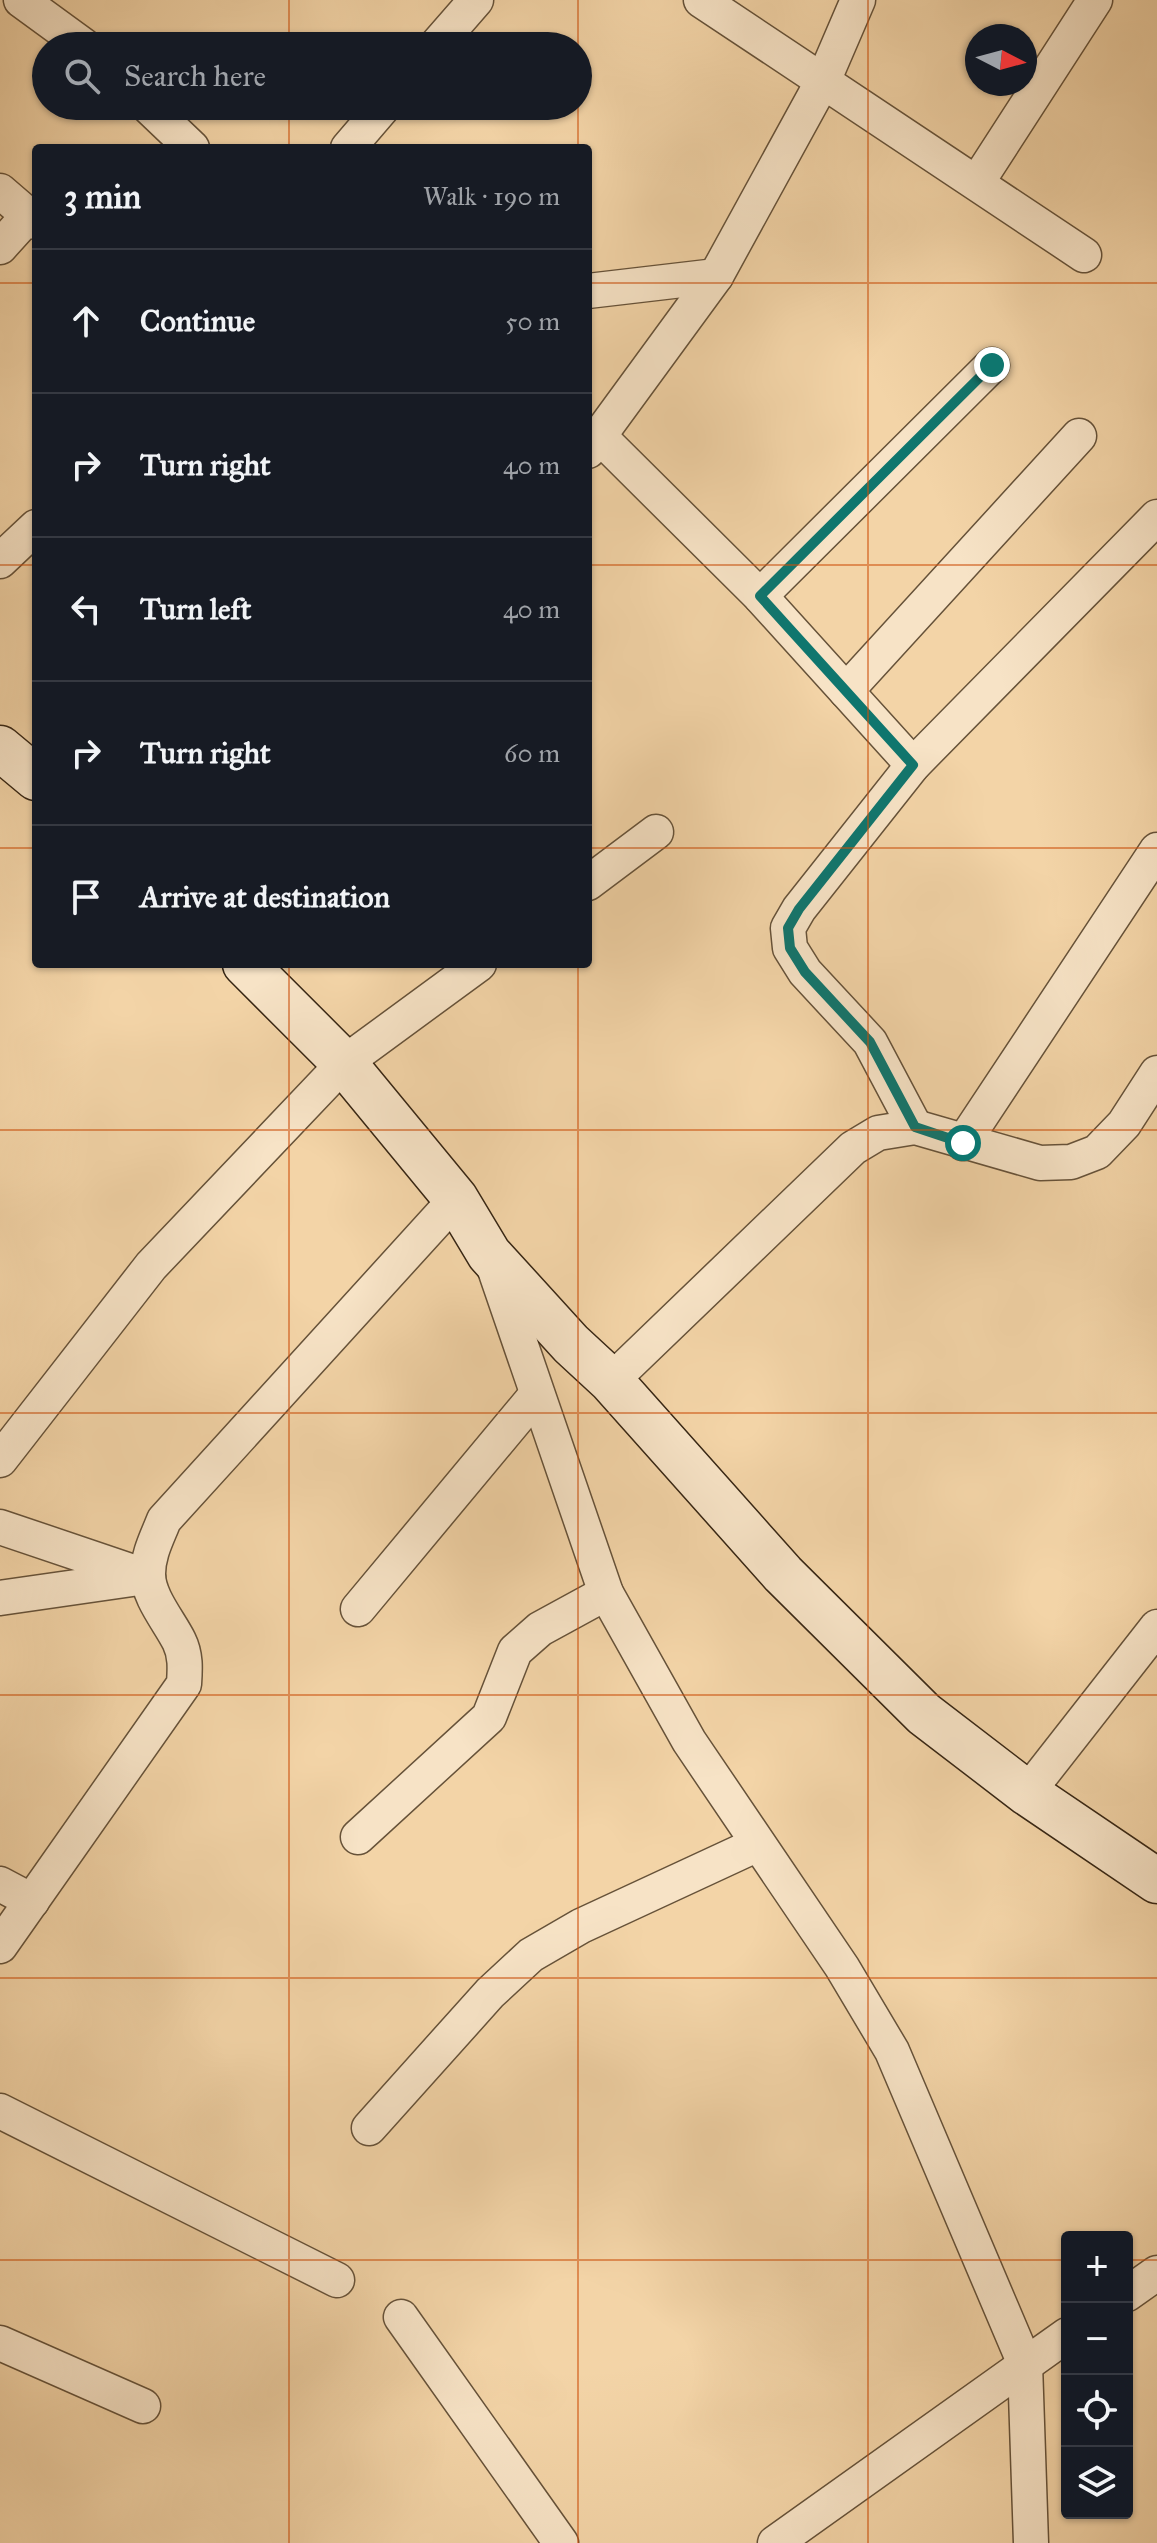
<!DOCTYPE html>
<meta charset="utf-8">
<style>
:root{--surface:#171b24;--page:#20242c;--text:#f1f3f6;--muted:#9ea1a6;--line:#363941}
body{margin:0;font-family:"IM FELL Great Primer",serif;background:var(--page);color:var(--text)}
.controls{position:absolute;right:24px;bottom:24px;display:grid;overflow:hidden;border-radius:8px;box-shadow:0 2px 6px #0004}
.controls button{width:72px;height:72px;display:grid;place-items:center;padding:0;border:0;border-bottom:2px solid var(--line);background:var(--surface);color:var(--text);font:40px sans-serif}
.compass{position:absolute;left:965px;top:24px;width:72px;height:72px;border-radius:50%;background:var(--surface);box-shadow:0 2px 6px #0004;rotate:96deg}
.stop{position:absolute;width:24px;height:24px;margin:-18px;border:6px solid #0f766e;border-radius:50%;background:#fff}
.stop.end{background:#0f766e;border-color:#fff;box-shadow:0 2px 8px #0008}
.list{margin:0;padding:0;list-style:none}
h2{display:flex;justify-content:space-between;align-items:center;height:104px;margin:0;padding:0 32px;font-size:34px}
h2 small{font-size:26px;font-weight:400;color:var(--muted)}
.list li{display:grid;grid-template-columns:52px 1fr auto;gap:24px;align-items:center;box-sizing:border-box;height:144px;padding:0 32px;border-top:2px solid var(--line)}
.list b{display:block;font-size:30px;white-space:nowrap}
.list em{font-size:26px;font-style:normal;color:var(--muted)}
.icon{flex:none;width:44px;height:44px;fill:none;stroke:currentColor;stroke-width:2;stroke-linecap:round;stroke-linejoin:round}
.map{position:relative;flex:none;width:1157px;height:2543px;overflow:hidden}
.search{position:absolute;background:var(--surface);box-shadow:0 2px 6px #0004;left:32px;top:32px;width:560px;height:88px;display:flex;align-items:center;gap:20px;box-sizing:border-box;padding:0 28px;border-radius:44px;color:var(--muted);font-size:30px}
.panel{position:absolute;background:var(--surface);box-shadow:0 2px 6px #0004;left:32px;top:144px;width:560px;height:824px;border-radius:8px}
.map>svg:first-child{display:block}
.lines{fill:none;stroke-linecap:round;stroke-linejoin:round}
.street-casing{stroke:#665239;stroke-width:37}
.secondary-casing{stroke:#372614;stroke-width:47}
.street{stroke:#f7e3c6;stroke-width:34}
.secondary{stroke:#f7e3c6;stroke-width:44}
.route{stroke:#0f766e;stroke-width:10}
.grid{fill:none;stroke:#cd510d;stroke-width:2;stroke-opacity:0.55}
</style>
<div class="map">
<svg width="1157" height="2543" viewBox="0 0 1157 2543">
<rect width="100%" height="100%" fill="#f3d4a7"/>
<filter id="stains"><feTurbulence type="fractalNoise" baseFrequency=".0025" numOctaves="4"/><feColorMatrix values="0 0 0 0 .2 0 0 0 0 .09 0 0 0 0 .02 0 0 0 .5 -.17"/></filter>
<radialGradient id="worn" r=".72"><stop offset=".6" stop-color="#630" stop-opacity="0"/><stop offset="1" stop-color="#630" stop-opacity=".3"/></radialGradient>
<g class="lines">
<defs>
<g id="street">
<path d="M21,0L84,46"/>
<path d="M701,0L1084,255"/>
<path d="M436,46L476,0"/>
<path d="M148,106L192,148"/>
<path d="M348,148L384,106"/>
<path d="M978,181L1095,0"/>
<path d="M0,191L36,222"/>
<path d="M0,247L28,216"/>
<path d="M588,291L716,276"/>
<path d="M600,437L760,596L913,765"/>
<path d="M588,451L716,276L824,79L858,0"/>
<path d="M0,561L36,527"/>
<path d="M760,596L992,365"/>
<path d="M846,691L1079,436"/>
<path d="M588,883L656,832"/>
<path d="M915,1127L870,1042L805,972L790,948L788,928L799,909L913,765L1157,517"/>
<path d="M963,1143L1157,850"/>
<path d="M493,1264L606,1593L689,1741L842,1967L892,2051L1025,2364L1031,2543"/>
<path d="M611,1381L853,1148L878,1133L915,1127L1040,1163L1071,1162L1097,1152L1124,1124L1157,1073"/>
<path d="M0,1460L151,1266L344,1063L479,964"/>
<path d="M0,1527L148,1577"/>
<path d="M0,1598L139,1578"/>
<path d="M358,1609L537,1394"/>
<path d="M1027,1793L1157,1627"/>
<path d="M358,1837L489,1717L515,1651L540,1629L606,1593"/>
<path d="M0,1884L32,1901"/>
<path d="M0,1946L184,1684C185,1669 186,1655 179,1641C169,1621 148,1597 148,1574C148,1554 157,1538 164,1520L456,1199"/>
<path d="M0,2111L337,2280"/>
<path d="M369,2128L490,1993L531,1955L581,1926L758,1844"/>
<path d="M1127,2294L1157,2273"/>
<path d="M401,2317L561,2543"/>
<path d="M0,2343L143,2406"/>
<path d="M775,2543L1067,2335"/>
</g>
<g id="secondary">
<path d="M0,748L36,778"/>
<path d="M245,964L344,1063L456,1199L489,1254L571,1344L611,1381L783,1574L924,1714L1027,1793L1157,1881"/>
</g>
</defs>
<use href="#street" class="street-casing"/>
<use href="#secondary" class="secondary-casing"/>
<use href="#street" class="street"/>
<use href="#secondary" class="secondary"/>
</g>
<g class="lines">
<path class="route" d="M963,1143L915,1127L870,1042L805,972L790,948L788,928L799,909L913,765L760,596L992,365"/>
</g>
<path class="grid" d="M289,0V46M578,0V148M868,0V2543M289,106V148M0,283H36M588,283H1157M0,565H36M588,565H1157M0,848H36M588,848H1157M289,964V2543M578,964V2543M0,1130H1157M0,1413H1157M0,1695H1157M0,1978H1157M0,2260H1067M1127,2260H1157"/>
<rect width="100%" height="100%" filter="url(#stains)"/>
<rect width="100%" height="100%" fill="url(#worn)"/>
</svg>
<div class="controls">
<button>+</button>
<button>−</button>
<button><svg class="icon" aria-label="locate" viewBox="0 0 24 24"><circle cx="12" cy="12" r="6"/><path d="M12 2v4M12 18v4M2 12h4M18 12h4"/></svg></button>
<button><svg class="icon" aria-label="layers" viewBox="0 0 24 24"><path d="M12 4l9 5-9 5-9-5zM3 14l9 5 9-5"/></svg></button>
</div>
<svg class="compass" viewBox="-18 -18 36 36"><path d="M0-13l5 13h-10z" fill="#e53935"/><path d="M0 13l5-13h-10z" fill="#9ea1a6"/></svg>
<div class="stop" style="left:963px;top:1143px"></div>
<div class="stop end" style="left:992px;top:365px"></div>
<div class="search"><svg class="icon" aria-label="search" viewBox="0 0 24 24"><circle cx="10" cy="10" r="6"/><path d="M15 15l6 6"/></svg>Search here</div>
<section class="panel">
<h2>3 min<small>Walk · 190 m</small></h2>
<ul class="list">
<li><svg class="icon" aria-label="ahead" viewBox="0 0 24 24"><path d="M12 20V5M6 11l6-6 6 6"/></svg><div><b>Continue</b></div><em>50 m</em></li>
<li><svg class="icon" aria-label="right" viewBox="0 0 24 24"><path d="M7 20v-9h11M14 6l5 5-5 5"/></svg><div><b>Turn right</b></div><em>40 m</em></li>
<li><svg class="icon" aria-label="left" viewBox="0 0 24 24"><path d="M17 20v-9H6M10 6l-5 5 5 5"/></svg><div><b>Turn left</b></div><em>40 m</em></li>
<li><svg class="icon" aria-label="right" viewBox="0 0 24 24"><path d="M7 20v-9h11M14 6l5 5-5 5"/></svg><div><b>Turn right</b></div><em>60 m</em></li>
<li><svg class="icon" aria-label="arrive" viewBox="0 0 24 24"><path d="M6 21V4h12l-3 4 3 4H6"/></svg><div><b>Arrive at destination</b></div></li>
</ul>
</section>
</div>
